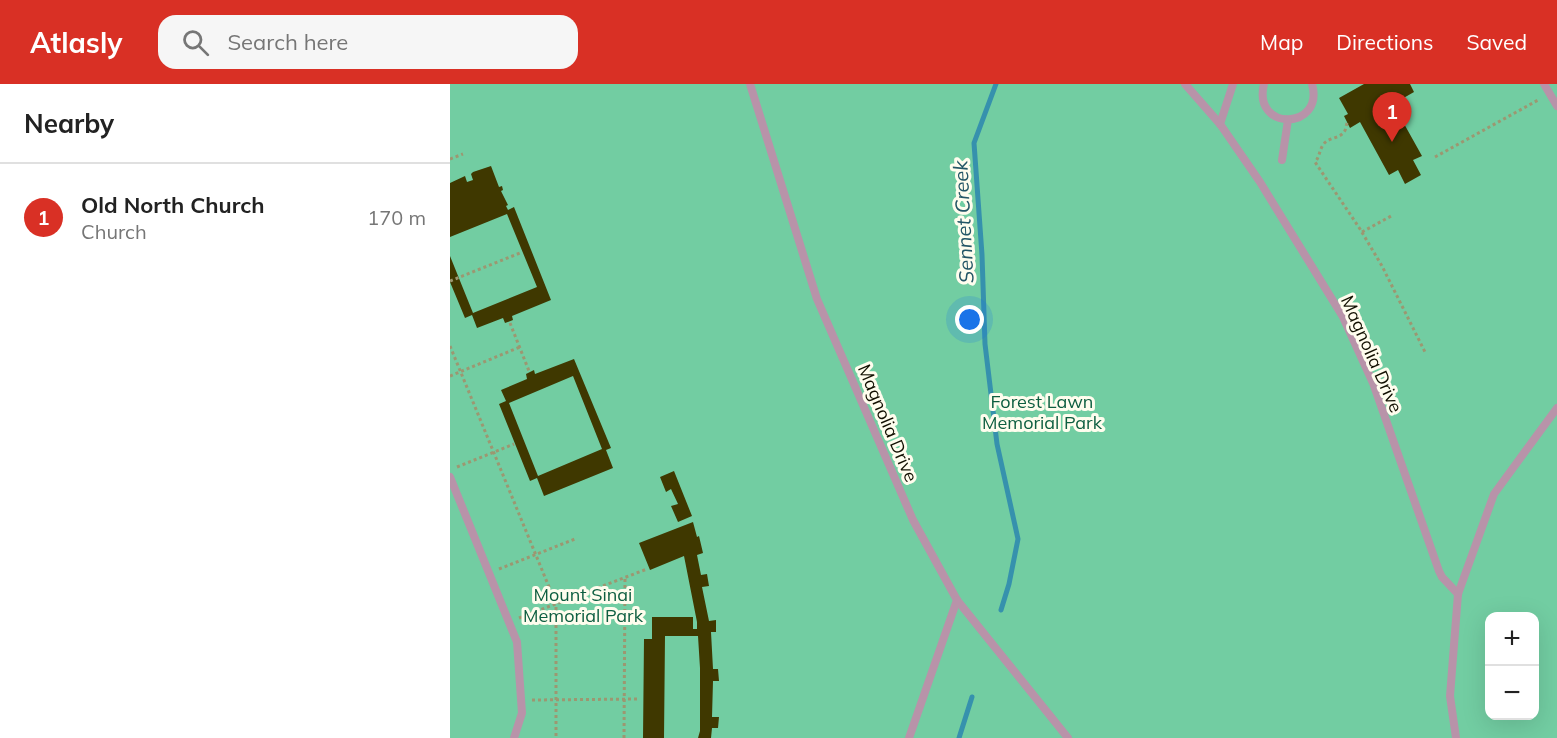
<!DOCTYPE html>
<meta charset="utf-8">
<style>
:root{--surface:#fff;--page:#f6f6f6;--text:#222;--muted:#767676;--line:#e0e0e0;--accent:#d93025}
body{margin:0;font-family:Mulish,sans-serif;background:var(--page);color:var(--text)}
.controls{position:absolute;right:18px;bottom:18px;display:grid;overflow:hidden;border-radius:12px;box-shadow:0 6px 24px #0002}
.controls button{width:54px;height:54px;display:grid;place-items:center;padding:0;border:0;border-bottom:2px solid var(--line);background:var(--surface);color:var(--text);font:30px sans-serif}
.you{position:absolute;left:520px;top:236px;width:21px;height:21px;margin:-15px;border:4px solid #fff;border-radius:50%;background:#1a73e8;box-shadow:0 0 0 9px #1a73e833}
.badge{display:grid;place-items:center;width:39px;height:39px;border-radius:50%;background:var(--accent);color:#fff;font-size:20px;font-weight:700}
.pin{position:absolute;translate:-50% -50px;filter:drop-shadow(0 2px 3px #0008)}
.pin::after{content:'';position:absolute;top:32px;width:21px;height:18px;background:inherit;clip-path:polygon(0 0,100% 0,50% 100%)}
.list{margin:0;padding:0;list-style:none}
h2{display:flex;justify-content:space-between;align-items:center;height:78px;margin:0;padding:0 24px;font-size:26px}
h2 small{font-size:20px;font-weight:400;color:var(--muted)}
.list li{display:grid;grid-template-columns:39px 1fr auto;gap:18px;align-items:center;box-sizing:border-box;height:108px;padding:0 24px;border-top:2px solid var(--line)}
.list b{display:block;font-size:22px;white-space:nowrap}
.list p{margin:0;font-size:20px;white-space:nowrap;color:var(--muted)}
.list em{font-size:20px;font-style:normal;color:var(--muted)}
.icon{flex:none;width:33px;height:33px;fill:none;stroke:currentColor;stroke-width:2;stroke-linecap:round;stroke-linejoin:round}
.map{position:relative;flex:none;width:1107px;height:654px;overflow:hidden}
header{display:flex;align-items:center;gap:36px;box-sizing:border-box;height:84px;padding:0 30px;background:var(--accent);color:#fff}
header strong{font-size:28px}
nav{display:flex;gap:33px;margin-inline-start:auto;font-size:21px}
.search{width:420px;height:54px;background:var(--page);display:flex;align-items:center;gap:15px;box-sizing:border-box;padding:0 21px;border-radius:18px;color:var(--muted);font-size:22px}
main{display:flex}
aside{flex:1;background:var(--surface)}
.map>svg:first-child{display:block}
.green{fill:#72cda2;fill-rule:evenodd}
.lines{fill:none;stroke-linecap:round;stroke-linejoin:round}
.stream{stroke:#3691ad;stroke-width:5}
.building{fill:#3f3800;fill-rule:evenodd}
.path{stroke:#9c9771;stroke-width:3;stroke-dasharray:3 3;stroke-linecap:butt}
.lane{stroke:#b893a9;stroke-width:8}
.labels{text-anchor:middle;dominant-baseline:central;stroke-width:6;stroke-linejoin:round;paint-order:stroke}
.street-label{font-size:18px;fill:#110f00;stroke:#fffdee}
.park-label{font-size:18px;fill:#0d5e40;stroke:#fffdee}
.water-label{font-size:20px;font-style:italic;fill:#245666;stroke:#fffdee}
</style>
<header>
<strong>Atlasly</strong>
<div class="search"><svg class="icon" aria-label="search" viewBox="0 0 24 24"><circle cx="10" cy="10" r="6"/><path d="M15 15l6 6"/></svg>Search here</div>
<nav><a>Map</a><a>Directions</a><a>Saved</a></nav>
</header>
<main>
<aside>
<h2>Nearby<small></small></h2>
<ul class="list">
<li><span class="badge">1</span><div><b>Old North Church</b><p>Church</p></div><em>170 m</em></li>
</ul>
</aside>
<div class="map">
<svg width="1107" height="654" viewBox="0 0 1107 654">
<rect width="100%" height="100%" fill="#e4deab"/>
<path class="green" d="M0,0H1107V654H0ZM1040,532H1084V632H1040Z"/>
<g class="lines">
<g class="stream">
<path d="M546,0L524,59L532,171L535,260L547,360L568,455L559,500L551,526"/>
<path d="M509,654L522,613"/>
</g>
</g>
<g class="building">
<path d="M914,0H960L964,8L943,20L972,72L963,76L971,91L955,100L948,86L939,91L910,38L900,44L894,32L898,30L889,14Z"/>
<path d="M41,82L49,103L52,102L53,106L51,107L58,121L56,122L58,126L64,123L101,216L62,232L63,236L55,239L53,234L27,244L22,231L15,234L0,198V172L23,229L87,203L57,130L0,153V99L15,92L17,98L23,96L21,90L23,88Z"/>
<path d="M124,275L161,364L156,366L163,384L94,412L87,394L80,397L49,320L56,317L51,306L77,295L76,290L84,286L85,290ZM123,292L152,365L88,392L59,319Z"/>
<path d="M224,387L242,432L228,438L221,422L228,420L221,405L216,408L210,393Z"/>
<path d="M243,438L247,453L249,452L253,469L247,471L251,491L257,490L259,502L252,503L259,537L266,536V548H261L263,585H268L269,597H263L262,633H269L268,644H262L261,654H248L250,647V584L248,552H215L214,654H193L194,555H202V533H243V545H247V538L234,472L200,486L189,459Z"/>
</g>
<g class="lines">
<g class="path">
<path d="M897,39C896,42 896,46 894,48C889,55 878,53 873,61C869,67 870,72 865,78L910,145L932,182L976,270"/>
<path d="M985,73L1090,15"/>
<path d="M0,75L13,70"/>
<path d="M912,148L943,131"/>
<path d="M0,197L70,169"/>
<path d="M60,239L79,287"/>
<path d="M0,262L106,520V654"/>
<path d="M0,292L70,263"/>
<path d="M7,383L64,360"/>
<path d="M49,485L125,455"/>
<path d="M69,534L197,485"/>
<path d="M82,616L189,615"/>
<path d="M174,654L175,494"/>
</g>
<g class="lane">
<path d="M300,0L367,215L463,436L507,516L618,654"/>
<path d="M735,0L770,40L810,98L893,233L923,299L989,487L992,493L1008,510"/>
<path d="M814,0C802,48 875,46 862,0"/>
<path d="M1094,0L1107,22"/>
<path d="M770,40L783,0"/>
<path d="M832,76L838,36"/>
<path d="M0,393L67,558L72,629L64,654"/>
<path d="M459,654L507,516"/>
<path d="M1006,654L1000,612L1008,510L1044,410L1107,324"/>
</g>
</g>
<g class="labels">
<g class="street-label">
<text transform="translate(922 270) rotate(66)">Magnolia Drive</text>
<text transform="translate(438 339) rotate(67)">Magnolia Drive</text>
</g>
<g class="park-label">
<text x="592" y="317">Forest Lawn<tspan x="592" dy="21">Memorial Park</tspan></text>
<text x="133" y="510">Mount Sinai<tspan x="133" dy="21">Memorial Park</tspan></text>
</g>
<g class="water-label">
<text transform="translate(513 138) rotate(-93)">Sennet Creek</text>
</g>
</g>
</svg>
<div class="controls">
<button>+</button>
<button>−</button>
</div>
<div class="you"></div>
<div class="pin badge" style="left:942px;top:58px">1</div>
</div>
</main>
